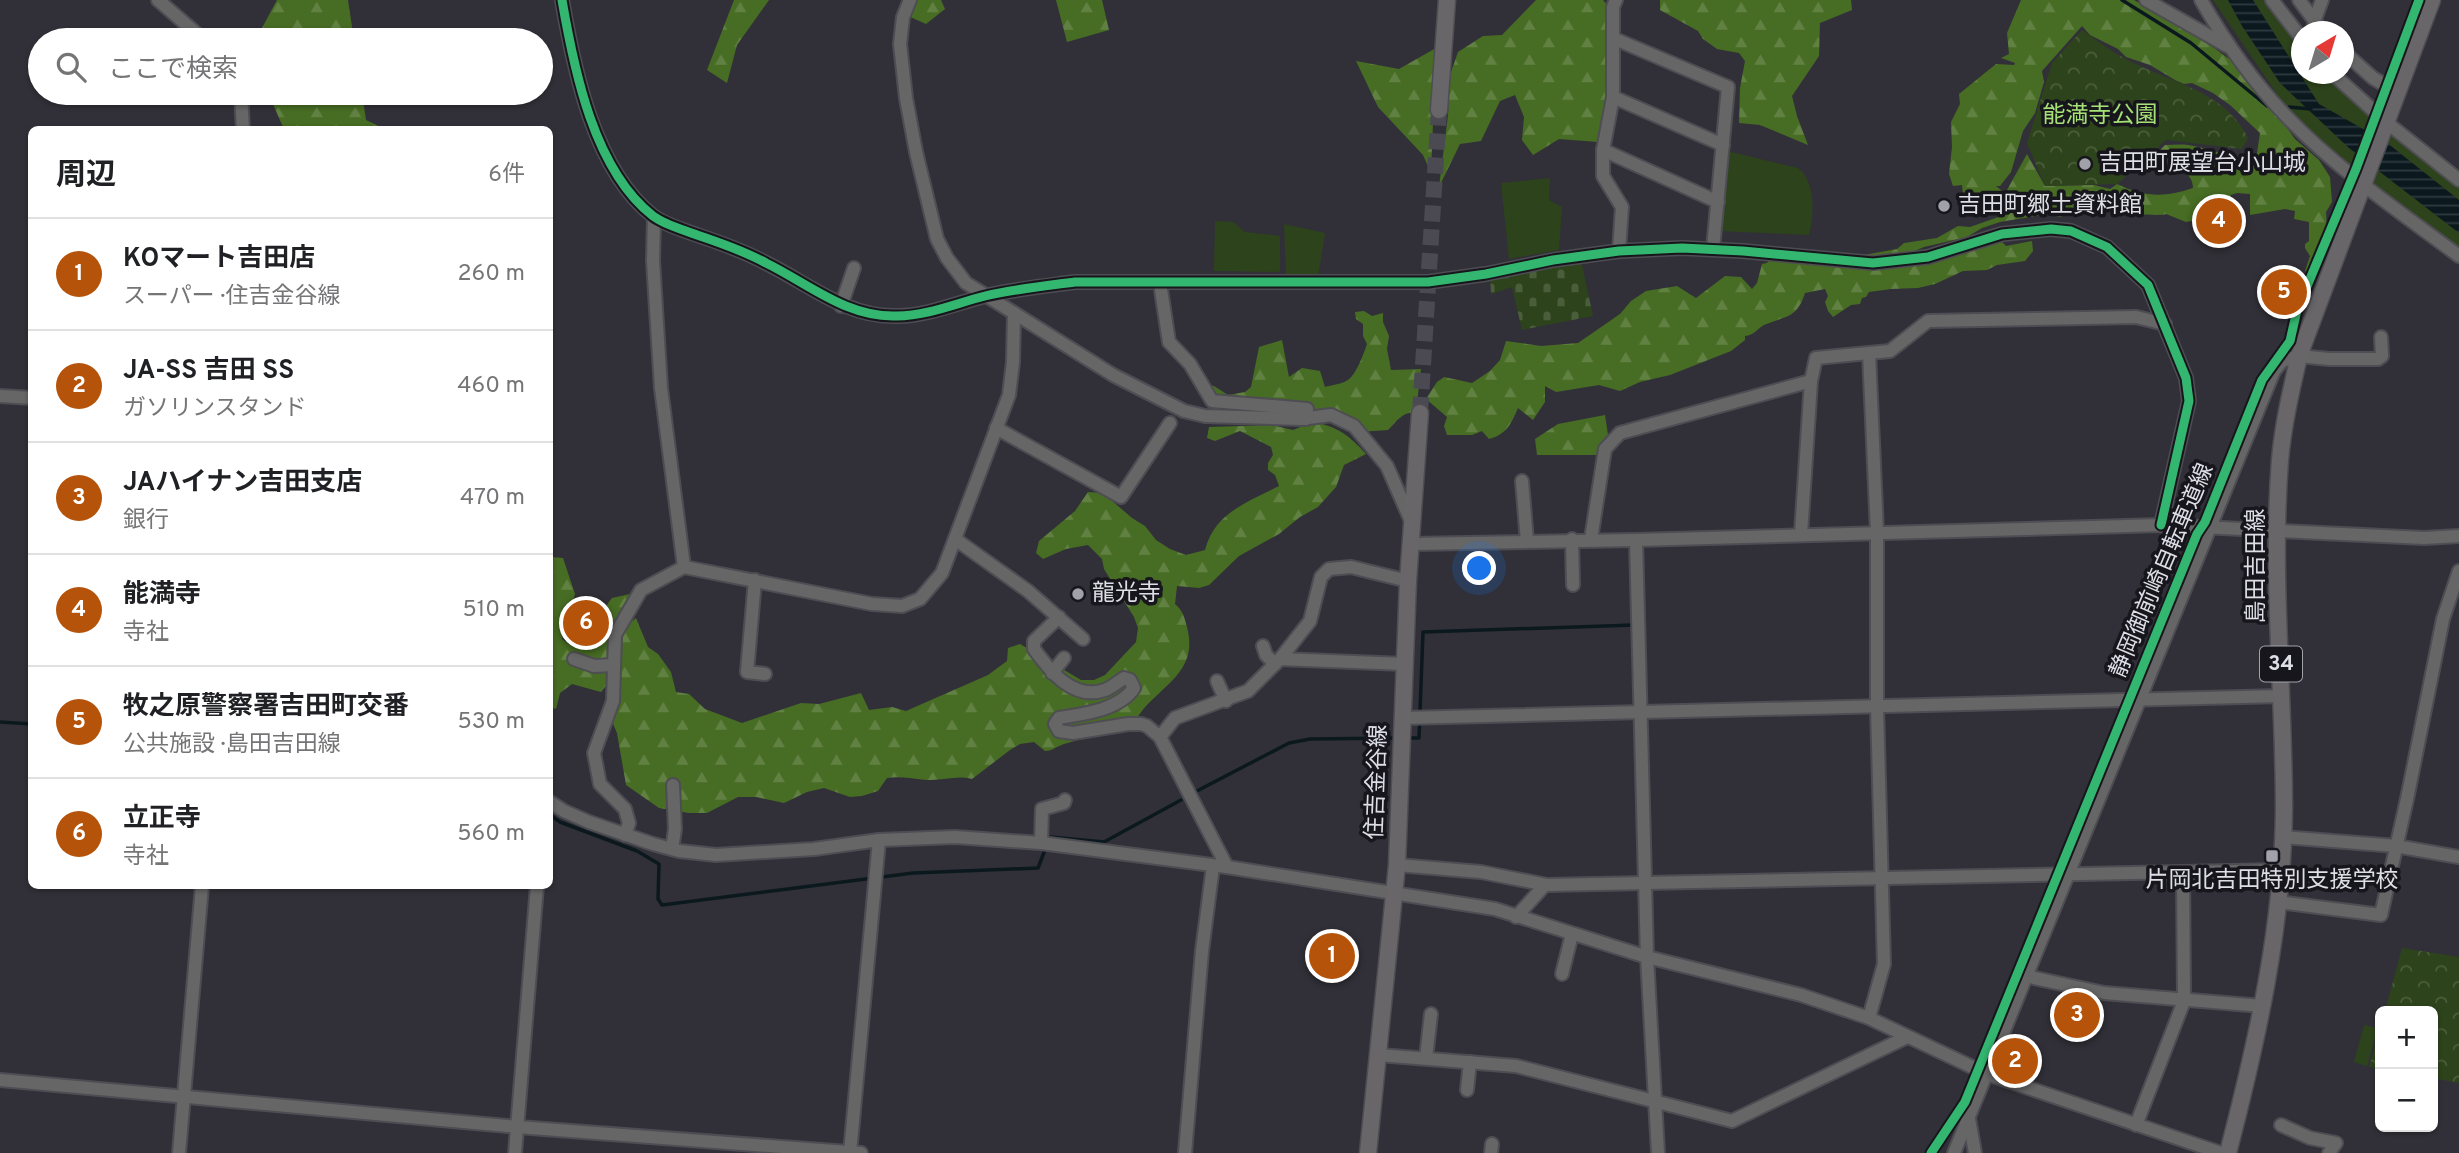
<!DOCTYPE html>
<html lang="ja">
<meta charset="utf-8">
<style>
:root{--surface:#fff;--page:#f2f2f2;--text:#202124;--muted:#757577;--line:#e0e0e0;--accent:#b45309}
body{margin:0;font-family:Overpass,"Noto Sans JP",sans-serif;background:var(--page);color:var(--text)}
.controls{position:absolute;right:21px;bottom:21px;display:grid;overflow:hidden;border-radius:10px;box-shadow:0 2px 5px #0004}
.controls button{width:63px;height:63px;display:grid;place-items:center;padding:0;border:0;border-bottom:2px solid var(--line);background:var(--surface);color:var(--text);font:35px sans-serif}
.compass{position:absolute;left:2291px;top:21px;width:63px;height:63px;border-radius:50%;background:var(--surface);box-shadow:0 2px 5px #0004;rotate:38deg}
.you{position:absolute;left:1480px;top:569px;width:24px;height:24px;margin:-18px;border:5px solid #fff;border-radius:50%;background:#1a73e8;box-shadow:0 0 0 10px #1a73e833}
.badge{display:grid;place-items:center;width:46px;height:46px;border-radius:50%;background:var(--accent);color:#fff;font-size:23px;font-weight:700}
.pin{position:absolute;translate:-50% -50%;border:4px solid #fff;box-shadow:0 2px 7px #0006}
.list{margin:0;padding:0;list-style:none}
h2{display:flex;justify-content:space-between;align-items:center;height:91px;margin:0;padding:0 28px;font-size:30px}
h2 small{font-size:23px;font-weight:400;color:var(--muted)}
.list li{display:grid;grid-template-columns:46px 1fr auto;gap:21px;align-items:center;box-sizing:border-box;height:112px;padding:0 28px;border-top:2px solid var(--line)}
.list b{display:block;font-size:26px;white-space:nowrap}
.list p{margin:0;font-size:23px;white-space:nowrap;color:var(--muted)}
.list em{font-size:23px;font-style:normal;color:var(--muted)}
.icon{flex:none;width:38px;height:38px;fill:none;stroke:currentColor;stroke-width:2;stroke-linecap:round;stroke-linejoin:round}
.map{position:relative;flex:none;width:2459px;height:1153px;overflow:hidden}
.search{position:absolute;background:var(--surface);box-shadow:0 2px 5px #0004;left:28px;top:28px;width:525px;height:77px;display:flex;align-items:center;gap:18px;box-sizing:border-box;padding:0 24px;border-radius:38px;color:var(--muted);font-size:26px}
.panel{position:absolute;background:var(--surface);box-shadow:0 2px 5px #0004;left:28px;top:126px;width:525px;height:763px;border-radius:10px}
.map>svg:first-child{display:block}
.grass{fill:#2d431b}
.forest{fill:url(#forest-firs)}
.cemetery{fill:url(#cemetery-stones)}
.park{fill:url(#park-crowns)}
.water{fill:url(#water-rules)}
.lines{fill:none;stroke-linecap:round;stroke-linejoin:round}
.stream{stroke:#0b191f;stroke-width:3.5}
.major-tunnel{stroke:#4b4a52;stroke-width:16;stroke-dasharray:16 8;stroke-linecap:butt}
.minor-casing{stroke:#4e4d53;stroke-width:16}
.major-casing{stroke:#4e4d53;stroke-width:19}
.minor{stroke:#676666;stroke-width:12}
.major{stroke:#686668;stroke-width:16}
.cycleway-casing{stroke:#17161c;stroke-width:13}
.cycleway{stroke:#33b770;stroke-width:9}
.poi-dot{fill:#a1a1aa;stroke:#17161c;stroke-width:2.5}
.labels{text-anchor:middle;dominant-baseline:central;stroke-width:7;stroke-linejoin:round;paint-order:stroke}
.shield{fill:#17161c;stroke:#a2a2aa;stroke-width:2}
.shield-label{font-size:21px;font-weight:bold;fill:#dedee7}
.park-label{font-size:23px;fill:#a5e174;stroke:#17161c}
.poi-label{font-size:23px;fill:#dedee7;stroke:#17161c;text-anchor:start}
.street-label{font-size:23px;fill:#dedee7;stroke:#17161c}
</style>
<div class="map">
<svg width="2459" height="1153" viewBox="0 0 2459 1153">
<defs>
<pattern id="forest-firs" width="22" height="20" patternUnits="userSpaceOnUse" patternTransform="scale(1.75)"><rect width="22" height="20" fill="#476c23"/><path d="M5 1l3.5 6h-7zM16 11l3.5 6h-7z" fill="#618143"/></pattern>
<pattern id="cemetery-stones" width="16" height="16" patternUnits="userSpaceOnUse" patternTransform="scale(1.75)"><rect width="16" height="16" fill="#2d431b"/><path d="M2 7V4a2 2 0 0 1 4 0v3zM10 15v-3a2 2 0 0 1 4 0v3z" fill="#4b5e3c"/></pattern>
<pattern id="park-crowns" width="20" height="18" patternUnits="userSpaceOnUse" patternTransform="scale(1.75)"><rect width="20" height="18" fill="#2d431b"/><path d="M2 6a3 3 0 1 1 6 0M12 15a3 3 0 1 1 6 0" fill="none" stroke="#4b5e3c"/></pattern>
<pattern id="water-rules" width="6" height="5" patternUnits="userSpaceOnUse" patternTransform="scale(1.75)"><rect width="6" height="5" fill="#0b191f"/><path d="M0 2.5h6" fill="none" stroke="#2e3a40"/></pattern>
</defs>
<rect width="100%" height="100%" fill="#313038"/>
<g class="grass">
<path d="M2213,0H2273L2301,40L2302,74H2325L2335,87L2459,182V251L2294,119Z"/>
<path d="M1727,151L1798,168C1816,182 1814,215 1809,235L1719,231Z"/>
<path d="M1550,178L1549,200L1562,207L1559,250L1509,259L1501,183Z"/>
<path d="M1215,221L1233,222L1245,232L1280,236V272L1214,271Z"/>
<path d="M1284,224L1325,233L1318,277H1286Z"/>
<path d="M2364,1025L2378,1028L2367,1066L2354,1062Z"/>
</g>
<g class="forest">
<path d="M277,0H348L354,40H262V28Z"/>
<path d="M734,0H769L737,45L727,83L707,70Z"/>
<path d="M915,0H941L945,9L926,24L908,16Z"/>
<path d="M1056,0H1102L1109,30L1067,42Z"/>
<path d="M1536,0H1603L1608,6L1607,101L1598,142L1559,139L1533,155L1522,140L1524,117L1515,95L1500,101L1481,141L1460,144L1439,187L1448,115L1450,75L1458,52L1483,36L1502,35Z"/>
<path d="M1660,0H1851L1852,10L1820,23L1819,56L1792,96L1797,116L1808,145L1760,125L1739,123L1740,88L1745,61L1739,53L1717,49L1703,39L1698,31L1660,10Z"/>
<path d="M2021,0H2134L2203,40L2232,61L2282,121L2295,139L2319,160L2330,177L2332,202L2326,212L2327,230L2308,273L2305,271L2310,256L2305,248V244L2309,241V222L2294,219L2295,211L2285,209L2250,215V194L2237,193L2231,195L2228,212L2195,211L2192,221L2186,222L2166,214C2161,216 2135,214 2127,214C2113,213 2108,204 2094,212L2089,207L2060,217L2047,214L2000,222L1982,228L1967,237L1924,247L1905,255L1894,254L1876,258L1853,257L1897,249L1904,243L1937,238L1958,226L1970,227L2027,207L2007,190L2027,154L2045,186L2094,185L2110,189L2117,184C2144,197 2164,198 2193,188C2193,165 2162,166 2146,165L2165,145C2173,145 2181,144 2188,145C2208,147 2238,163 2257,153L2260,133L2230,105L2213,93L2192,83L2184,84L2175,80L2150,65L2126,57L2118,49L2090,35L2082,26L2042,71L2044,82L2035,113L2023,131L2011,172L2000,186H1996L2007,195L2010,203C1994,214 1982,211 1965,213L1962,185L1953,186L1949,174L1952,147L1951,122L1960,104L1959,94L1996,64L2014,65L2015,63L2001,58L2009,54L2007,33Z"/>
<path d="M1436,48L1431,173L1423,155L1378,107L1356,61L1399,69Z"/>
<path d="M268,93H362L366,120L385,129L299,130L283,127Z"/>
<path d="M1998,238L2006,246L2032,241L2033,251L2025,261L1997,265L1987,270L1963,271L1935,284L1918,288L1891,289L1869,292L1866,297L1862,298L1860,304L1851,305L1833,317L1828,311L1825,302L1828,296L1825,289L1805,293C1797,319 1785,316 1764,325C1757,329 1754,335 1745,336V340L1731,351L1670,375L1640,382L1620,391L1599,385L1556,392L1545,386V402L1533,420L1518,408C1511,424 1507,434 1489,439L1482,431L1472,435H1447L1444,426L1447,417L1426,399L1437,382L1444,377L1472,383L1490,371L1500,360L1506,341L1541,346L1578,343L1620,314L1631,301L1646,291L1677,286L1696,298L1725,276L1741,277L1752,289L1757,283L1762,264L1767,263L1772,256L1886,263Z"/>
<path d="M1364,311L1372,316L1383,313V322L1389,336L1387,349L1391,370L1421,369L1416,412C1402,412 1397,421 1388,430L1358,432L1312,414L1237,409L1241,405C1229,401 1213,398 1207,386H1214L1228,395L1245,392L1251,387L1259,347L1282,340L1289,377L1302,368L1320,371L1325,387C1331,385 1343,384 1348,380C1356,375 1364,353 1367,344L1363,336V324L1356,319L1355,312Z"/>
<path d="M1605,415L1608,435L1601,455H1537L1535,439L1558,424Z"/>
<path d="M1313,422C1337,426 1350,436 1366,454L1344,465L1336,487L1318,507L1300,517L1279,534L1239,556L1209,585L1199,588L1177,586L1175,604C1183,611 1184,616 1187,627C1197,665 1173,679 1149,703C1144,707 1140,715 1135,719C1115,732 1087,737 1064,744C1057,746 1053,751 1045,751L1034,742L1020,744L1010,750L972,779C956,775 943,781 927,780C913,779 901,776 887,778L878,791L862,796L850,797L824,788L807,792L784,803L756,797H738L707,813H689L659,808L626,785L617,733L611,719L614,675L601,692L572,684L560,693L556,709L550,707V557L563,558L575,594L562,639L570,645L581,640L612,598L630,594L631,617L623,629L636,618L648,647L658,654L671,672L676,692L689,694L705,709L742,723L801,703L819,704L861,693L869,710L892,707L906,711L988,675L1007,661L1008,648L1020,644L1081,680H1094L1105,675L1136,642L1138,628L1134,617L1104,569L1102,559L1088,545L1066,549L1043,559L1036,553L1039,541L1075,511L1088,492L1103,493L1132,518L1145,526L1156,540L1170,549L1186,555L1205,550C1215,512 1247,503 1279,486L1275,475L1268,470V463L1273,455L1271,447L1240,431L1215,441L1207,438L1209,427L1272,425L1293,430Z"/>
</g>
<path class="cemetery" d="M1580,256L1593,316L1522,330L1512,287L1491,294L1490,276Z"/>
<g class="park">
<path d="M2082,30C2100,43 2118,56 2138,65C2178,84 2228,95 2248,138L2242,149L2166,140L2117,184L2045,186L2027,143L2052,63Z"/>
<path d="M2402,948L2459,957V1083L2433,1078V1011H2385Z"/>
<path d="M2380,1028V1069L2369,1067Z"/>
</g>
<path class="water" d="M2228,0H2253L2319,104L2386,142L2459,200V233L2349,148L2280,83L2242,26Z"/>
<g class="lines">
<g class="stream">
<path d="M2122,0L2191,43L2267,106"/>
<path d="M2289,107L2311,109"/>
<path d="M0,722L32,724"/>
<path d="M1406,738H1419L1423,632L1634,625"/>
<path d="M1195,792L1289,743L1310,739L1398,738"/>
<path d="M550,815L560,822L637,851L659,864L658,899L662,905L913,873L1038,868L1050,837L1104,842L1181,800"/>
</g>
<path class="major-tunnel" d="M1420,413L1439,110"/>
<defs>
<g id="minor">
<path d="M158,0L204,40"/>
<path d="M562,0C574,70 594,170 653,216C665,225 684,230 697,235C721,243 744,251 766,263C809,284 847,318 897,316C927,316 957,303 985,296C1015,289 1045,286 1075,282H1428L1486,274L1553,260L1619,251L1682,248L1743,251L1873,263L1928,257L2002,234L2051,229L2071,231L2107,247L2148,285L2186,378L2189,401L2161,525"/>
<path d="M910,0L903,17L900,44L906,98L916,152L937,239L947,258L966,283L1113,375L1184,411L1205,416L1301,419L1331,415L1354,426L1387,466L1411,521"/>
<path d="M1616,0L1613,7V97L1603,150V176L1622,207L1619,251"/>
<path d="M2146,0L2227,46"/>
<path d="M2201,0C2225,42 2253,82 2287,117C2338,170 2400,212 2459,256"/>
<path d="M2272,0L2302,39"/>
<path d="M2299,0L2323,32"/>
<path d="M2314,22L2322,0"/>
<path d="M1615,39L1728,87L1713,249"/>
<path d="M2344,52L2373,78L2397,92"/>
<path d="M2333,74L2386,122L2459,180"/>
<path d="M241,93L243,130"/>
<path d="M1613,97L1723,145"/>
<path d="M1603,150L1718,202"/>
<path d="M654,217L653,261L661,388L684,567"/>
<path d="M1160,283L1169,342L1190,364L1212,401L1307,409L1306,419"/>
<path d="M841,306L854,268"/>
<path d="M1869,353L1877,532V707L1884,964L1869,1018"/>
<path d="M0,396L32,398"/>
<path d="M996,428L1121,497L1170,423"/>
<path d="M1522,481L1527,541"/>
<path d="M1801,534L1811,381"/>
<path d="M955,539L1028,591L1083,639"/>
<path d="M1572,539L1573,585"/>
<path d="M1591,539L1605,449L1620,433L1811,381L1816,358L1890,351L1928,321L2136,317L2165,324"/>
<path d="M1636,540L1647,957L1658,1153"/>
<path d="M1411,544L1636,540L2161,525L2424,538L2459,536"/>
<path d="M755,580L747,672L765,674"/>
<path d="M1059,617L1034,641V649C1050,671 1073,701 1105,690C1111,688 1118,682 1124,678L1130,680L1134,688C1119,710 1084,714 1059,718L1055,724L1059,731L1073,733L1128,724H1141L1147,726L1160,737"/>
<path d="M1263,646L1266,655L1275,664"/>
<path d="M574,659L594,666L614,665"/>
<path d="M1280,659L1404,664"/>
<path d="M1052,673L1064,658"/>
<path d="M1217,681L1226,701"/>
<path d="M1404,718L2282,696"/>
<path d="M550,802L564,811L589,822L653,844L679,851L716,855L814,849L879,840L955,837L1041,843L1227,867L1495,909L1647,957L1801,995L1869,1018L1987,1074L2221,1153"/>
<path d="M625,835L629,823L625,809L600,784L594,753L613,701L615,635L641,590L684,567L872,604L902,606L920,599L942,573L1009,395L1013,362L1014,313"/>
<path d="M2283,837L2396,846L2459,857"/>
<path d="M1041,843L1042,809L1064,803L1065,800"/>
<path d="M672,849L675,829L673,785"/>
<path d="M1397,865L1481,872L1547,885L2282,870"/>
<path d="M1227,867L1160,737L1175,718L1248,691L1280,659L1310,621L1321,577L1329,569L1351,567L1408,581"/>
<path d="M2278,902L2381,915L2407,799L2443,619L2459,571"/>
<path d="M1516,917L1545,885"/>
<path d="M1562,974L1572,934"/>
<path d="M2025,976L2104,993L2262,1006"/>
<path d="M1379,1055L1516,1066L1732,1121L1907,1037"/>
<path d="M1426,1058L1431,1014"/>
<path d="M0,1080L518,1127L861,1153"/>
<path d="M1467,1090L1470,1062"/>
<path d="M1969,1119L1975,1153"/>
<path d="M2136,1125L2184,1001L2183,872"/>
<path d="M2281,1125L2310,1138L2336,1143L2329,1153"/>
<path d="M179,1153L202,886"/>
<path d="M515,1153L537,886"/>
<path d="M850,1153L879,840"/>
<path d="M1185,1153L1202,951L1213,866"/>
<path d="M1491,1153L1492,1144"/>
<path d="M1954,1153L2274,371L2282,361L2299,356L2329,359H2378L2382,356L2381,337"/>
</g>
<g id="major">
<path d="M1439,110L1447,0"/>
<path d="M1368,1153L1397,865L1408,581L1420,413"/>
<path d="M2228,1153C2257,1041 2283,926 2284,809C2284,693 2271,576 2280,460C2283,425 2291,391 2299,356L2432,0"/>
</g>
</defs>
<use href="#minor" class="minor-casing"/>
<use href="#major" class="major-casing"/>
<use href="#minor" class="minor"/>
<use href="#major" class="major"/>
<defs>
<g id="cycleway">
<path d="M562,0C574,70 594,170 653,216C665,225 684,230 697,235C721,243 744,251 766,263C809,284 847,318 897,316C927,316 957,303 985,296C1015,289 1045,286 1075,282H1428L1486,274L1553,260L1619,251L1682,248L1743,251L1873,263L1928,257L2002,234L2051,229L2071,231L2107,247L2148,285L2186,378L2189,401L2161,525"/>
<path d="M1931,1153L1965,1102L2197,534L2205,522L2262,380L2290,341L2297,310L2356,169L2419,0"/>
</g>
</defs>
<use href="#cycleway" class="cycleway-casing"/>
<use href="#cycleway" class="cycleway"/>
</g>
<g class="poi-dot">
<circle cx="2085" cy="164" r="7"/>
<circle cx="1944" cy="206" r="7"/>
<circle cx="1078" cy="594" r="7"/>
<rect x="2265" y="849" width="14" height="14" rx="3.5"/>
</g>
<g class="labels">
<rect class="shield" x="2260" y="646.5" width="42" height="35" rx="5"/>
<g class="shield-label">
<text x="2281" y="664">34</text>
</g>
<g class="park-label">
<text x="2100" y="116">能満寺公園</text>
</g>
<g class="poi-label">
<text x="2099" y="164">吉田町展望台小山城</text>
<text x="1958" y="206">吉田町郷土資料館</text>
<text x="1092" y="594">龍光寺</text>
<text x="2272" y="881" text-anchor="middle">片岡北吉田特別支援学校</text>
</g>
<g class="street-label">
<text transform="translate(2257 566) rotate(-90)">島田吉田線</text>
<text transform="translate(2163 571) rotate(-67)">静岡御前崎自転車道線</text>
<text transform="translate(1378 782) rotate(-88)">住吉金谷線</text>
</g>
</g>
</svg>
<div class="controls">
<button>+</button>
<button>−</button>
</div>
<svg class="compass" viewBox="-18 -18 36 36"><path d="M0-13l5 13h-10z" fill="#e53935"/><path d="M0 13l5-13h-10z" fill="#757577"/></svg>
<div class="you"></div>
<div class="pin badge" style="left:1332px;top:956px">1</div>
<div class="pin badge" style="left:2015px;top:1061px">2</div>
<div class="pin badge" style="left:2077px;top:1015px">3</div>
<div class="pin badge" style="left:2219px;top:221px">4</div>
<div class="pin badge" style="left:2284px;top:292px">5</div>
<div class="pin badge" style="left:586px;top:623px">6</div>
<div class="search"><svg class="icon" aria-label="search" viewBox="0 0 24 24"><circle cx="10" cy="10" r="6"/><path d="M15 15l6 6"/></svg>ここで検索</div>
<section class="panel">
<h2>周辺<small>6件</small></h2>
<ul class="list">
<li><span class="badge">1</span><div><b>KOマート吉田店</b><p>スーパー · 住吉金谷線</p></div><em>260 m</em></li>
<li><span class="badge">2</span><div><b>JA-SS 吉田 SS</b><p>ガソリンスタンド</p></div><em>460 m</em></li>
<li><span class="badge">3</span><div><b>JAハイナン吉田支店</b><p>銀行</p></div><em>470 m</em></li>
<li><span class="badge">4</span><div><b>能満寺</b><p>寺社</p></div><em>510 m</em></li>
<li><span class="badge">5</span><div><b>牧之原警察署吉田町交番</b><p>公共施設 · 島田吉田線</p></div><em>530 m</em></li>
<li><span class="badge">6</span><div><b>立正寺</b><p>寺社</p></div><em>560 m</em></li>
</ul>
</section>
</div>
